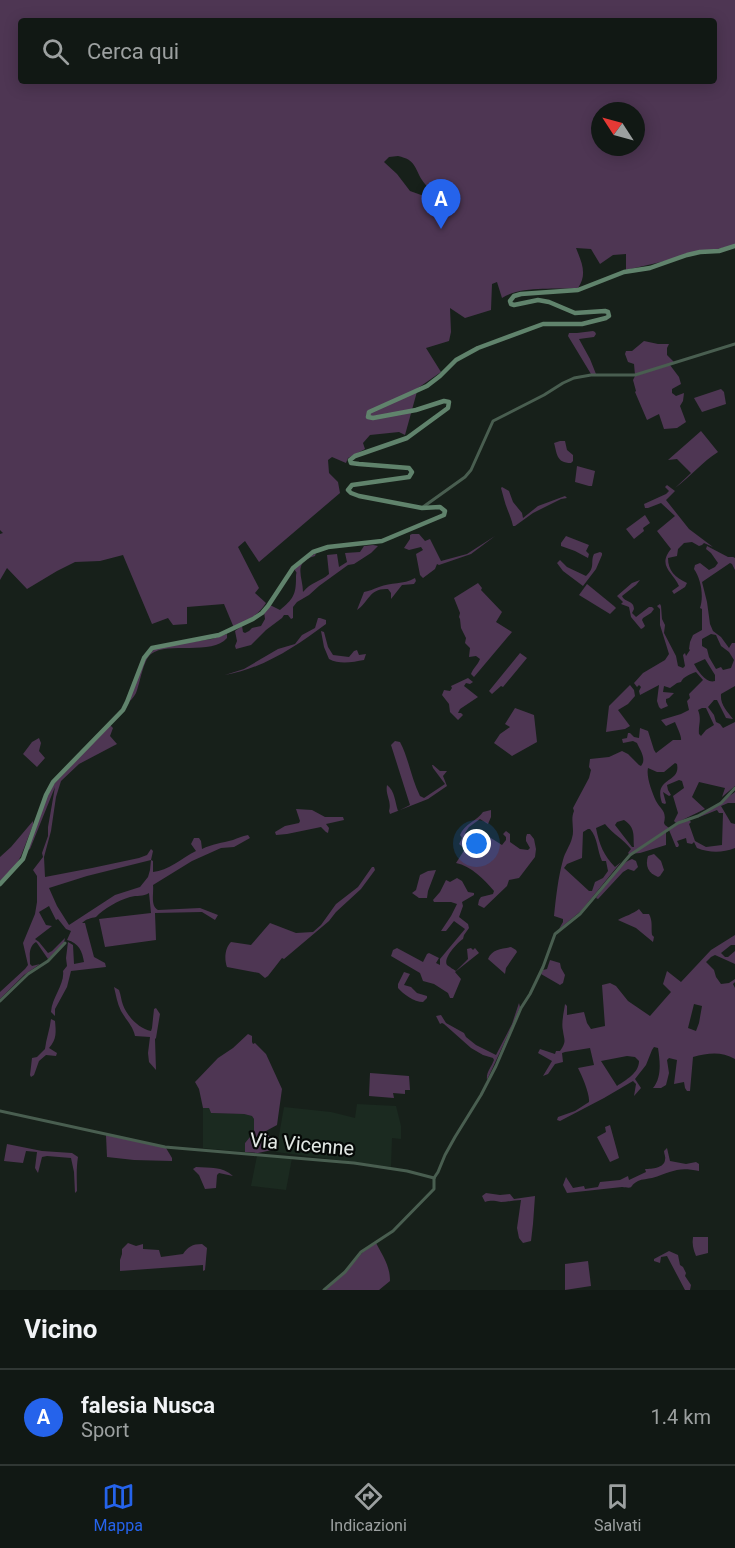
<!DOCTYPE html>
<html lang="it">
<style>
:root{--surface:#111814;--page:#1e2522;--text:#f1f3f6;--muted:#9ca0a0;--line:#303734;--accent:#2563eb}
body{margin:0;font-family:Roboto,sans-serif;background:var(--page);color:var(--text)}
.compass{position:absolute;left:591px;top:102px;width:54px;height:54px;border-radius:50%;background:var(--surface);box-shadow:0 3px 15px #0003;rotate:306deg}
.you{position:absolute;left:477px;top:844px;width:21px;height:21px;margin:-15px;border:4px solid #fff;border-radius:50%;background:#1a73e8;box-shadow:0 0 0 9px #1a73e833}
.badge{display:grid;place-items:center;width:39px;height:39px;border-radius:50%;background:var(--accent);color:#fff;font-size:20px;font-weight:700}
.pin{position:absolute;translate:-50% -50px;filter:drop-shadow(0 2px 3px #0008)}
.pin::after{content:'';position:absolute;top:32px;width:21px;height:18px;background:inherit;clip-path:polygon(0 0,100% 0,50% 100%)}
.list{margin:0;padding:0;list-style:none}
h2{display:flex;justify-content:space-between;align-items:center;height:78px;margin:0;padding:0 24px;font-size:26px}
h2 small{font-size:20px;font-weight:400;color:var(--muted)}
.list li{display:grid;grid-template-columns:39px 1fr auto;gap:18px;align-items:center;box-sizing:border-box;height:96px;padding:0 24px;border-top:2px solid var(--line)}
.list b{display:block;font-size:22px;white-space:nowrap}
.list p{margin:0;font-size:20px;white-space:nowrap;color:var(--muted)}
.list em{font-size:20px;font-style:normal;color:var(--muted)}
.icon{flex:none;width:33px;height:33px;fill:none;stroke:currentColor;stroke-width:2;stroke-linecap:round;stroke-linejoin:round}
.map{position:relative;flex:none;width:735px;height:1290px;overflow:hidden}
.search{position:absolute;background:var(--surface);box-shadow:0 3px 15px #0003;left:18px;right:18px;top:18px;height:66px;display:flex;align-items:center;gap:15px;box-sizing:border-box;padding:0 21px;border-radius:6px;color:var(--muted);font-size:22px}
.sheet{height:174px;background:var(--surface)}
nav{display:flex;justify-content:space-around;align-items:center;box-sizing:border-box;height:84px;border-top:2px solid var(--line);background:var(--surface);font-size:16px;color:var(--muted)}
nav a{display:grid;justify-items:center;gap:3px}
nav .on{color:var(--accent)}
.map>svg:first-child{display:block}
.built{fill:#1b2a20}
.green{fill:#4e3653;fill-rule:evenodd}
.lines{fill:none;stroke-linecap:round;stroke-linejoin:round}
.minor{stroke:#495e50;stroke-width:3}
.secondary{stroke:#60836c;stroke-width:4.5}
.labels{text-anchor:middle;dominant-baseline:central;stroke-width:4.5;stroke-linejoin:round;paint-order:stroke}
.street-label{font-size:20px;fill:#e2e8e4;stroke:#060907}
</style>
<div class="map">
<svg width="735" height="1290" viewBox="0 0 735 1290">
<rect width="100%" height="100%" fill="#17201a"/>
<g class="built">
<path d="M357,1104L396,1106L401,1126V1139L392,1138L391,1167L276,1152L284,1107L331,1112L355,1118Z"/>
<path d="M203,1108H209L211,1113L244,1114L252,1116L254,1119V1132L245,1143V1152L203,1148Z"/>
<path d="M257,1156L292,1158L286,1190L251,1186Z"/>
</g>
<g class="green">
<path d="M0,0H735V245L626,270V254L613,255L600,264L591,249L576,248C581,261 588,274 578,288C554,290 523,285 502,298L497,282L492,284L491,310L465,318L450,308L451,332L449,341L426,348L441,372L418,388L405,435L399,432L370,435L363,443L365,449L348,458L346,463L332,457L328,460L329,473L338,482L340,493L259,562L245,541L238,547L259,588L255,593L266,603C258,616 246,621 234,628L224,604L187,607V624L173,625L168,618L152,624L123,555L100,561L75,562L57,571L27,589L7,568L0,580V534L3,533L0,530ZM21,21H714V81H21ZM600,111H636V147H600ZM398,156C416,160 414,167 422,180C425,185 429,187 431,193L424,196L410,191L397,174L384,162L389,157Z"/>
<path d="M593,331L595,332L596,334L594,337L579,339L590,359L596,374H591L568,336L569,333H577Z"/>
<path d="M644,341L658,344H669L667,348V355L674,362L635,375L634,364L628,362L625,354L626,351H632Z"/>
<path d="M670,365L679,377L681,384L672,389V393L676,396L684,393L683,401L680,406L686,422L677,428L664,429L659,414L647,420L635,392L636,391L633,380L635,376Z"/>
<path d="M721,389L724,392L726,404L702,412L694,398Z"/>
<path d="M701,431L718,452C702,462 690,477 675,488L691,473L677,459L668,460Z"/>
<path d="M560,441H565L567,450L573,455V461L571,463C556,463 557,453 554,443Z"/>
<path d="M577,466L595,471L592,486H589L575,482Z"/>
<path d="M667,485L675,491L666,500L689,529L713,547L704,543L702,545L699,546L692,542L684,543L678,549L677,556L668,558C668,571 675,577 687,583L685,587L674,594L672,591L679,586C673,572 657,566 671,549L657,531L675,516L661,503L648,508H645L644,504L666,494L669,491L665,487Z"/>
<path d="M502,487L509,491L513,502L522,513L523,518L538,506L565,496L567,498L561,499L533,513L515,526H513C511,516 506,508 504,499C503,495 502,492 501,488Z"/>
<path d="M645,515L650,523L643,528L644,531L634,539L626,529Z"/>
<path d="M412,534H419L425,541L430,539L441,561L467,554L495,536L471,554L439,565L437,564L435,569L423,578L420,575L416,554L423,550L421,547L409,550L404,548L410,539V535Z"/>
<path d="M566,536L589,545L586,551L589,554L588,558L575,551L561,546V543Z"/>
<path d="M373,545L378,546L371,553L354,564L348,565L319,586L309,595L297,602L293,607V618L291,619L288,615H284L282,618L266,630L251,645L236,649L235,646L237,641L235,631L242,626L243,632L245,633L249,631L252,628L261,626L265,619L264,612L270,605L280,610C293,599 296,595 296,578C296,570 298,575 294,569L300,563L316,553L315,556C292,562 303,577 303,592C311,582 320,582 329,574L327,555L337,554L339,567L347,562L345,553L360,552L364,546Z"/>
<path d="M707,546L728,557H733L735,558V570L732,564L730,563L702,582L707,602L710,624L713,631L721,637L729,648L732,643H735V686L721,694C720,705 727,711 733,719L726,718L717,700H714L708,707L714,715L716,722L720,724L723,728L735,722V786L722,797L725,788L699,782L692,797L705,809L676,823L674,821L678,813L673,796L684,788L682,781L679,780L667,785L668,790L671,795L669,796L663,792L666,803L665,804L662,803C653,776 681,784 677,764L675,763L664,772H657L648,768C646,777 652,792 656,801C661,810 667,811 664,823L665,825L669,828L666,830V845L640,853L629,854L628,853L631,849C623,839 613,834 605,824L596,828C599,844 604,856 615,867L621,862L581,911L559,929L563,922V919L554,916C556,897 558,878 563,860C565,852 570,846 572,838C575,829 570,820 574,811L573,808L589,778L591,770L589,767L590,759L609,757L622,751L628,754L639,765L641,766C647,759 640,750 637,743L633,741L623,743L622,739L627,738L628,733H630L634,737L639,738L640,728L648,731L654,750L656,753L673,740H681C682,737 677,727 675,722L666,726L661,720L681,714L689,710L687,701L690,698L689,694L703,680L696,672C690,674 683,677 681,682L677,683L670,688L664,686L663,692L674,693L669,698L666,699V702L668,706L661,709L659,707L657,701L659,685L640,695L639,691L641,687L639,685L637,687L634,683L643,673L665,660L669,654L660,625V609L657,606L660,604L661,606L662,619L665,625L664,633L676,656L678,666L683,668L685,666L683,655L685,653L686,656L690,650L689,649L690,642L693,635L702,630V609L700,608C704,596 701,579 694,569L695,565L700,563L709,570L715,567L718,563L711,553L706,549ZM711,634L716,635L721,646L729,652L734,660L731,668L723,670L721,667L716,669L709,657L707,649L702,646V639ZM705,659L715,675V681C706,684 698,671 694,664ZM702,708H706L714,725L706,730L701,736L699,734C698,725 702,720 698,710ZM624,820C636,828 633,836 634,847H632L615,825L617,822ZM588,829H590C598,838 597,850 602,861H606L608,871L603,878L595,882L592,891H589L564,868L567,864L582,858L583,832Z"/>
<path d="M600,552L602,553V555L596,569L583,586L563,571L557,563L560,560L567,567L586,576C596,567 590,562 594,554Z"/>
<path d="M415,578L416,581L414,584L402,585L391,599V593L388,589C369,588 369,602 357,610L364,592C370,591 373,589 379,587C391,582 403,585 415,578Z"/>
<path d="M640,580L636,585L622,596C625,603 634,600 634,609L632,613L636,617L649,607H652L654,609L651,613L643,618L642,620L645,626L643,628L641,629L631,617L629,607L621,604L623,602L617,596L632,583Z"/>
<path d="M478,583L482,588L481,590L502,612L496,622L512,632L474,677L471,674C473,668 478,665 480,659L476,656L469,657L470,648L465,643L466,638L461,628L460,619L459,617L460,613L454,598Z"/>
<path d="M587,584L614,606L616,608L610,614L579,595Z"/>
<path d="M318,618H320L326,620V624C295,647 264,668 225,675L244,669L278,649L295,644L302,635L315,628Z"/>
<path d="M321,631L324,632L328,647L333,655L349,657L354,651L357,650L359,655L366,654L364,660C353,662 340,665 329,659L324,647Z"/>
<path d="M227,634V638C212,656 168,641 151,654C143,660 140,684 136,693C134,697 130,701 127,704L143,662L156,647L212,639Z"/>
<path d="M520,653L527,658L503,687L501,686L492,694L489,691Z"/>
<path d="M468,678L473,682L470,684L466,683L464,686L478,697L460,709L458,713H461L463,715L458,720L450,712L449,704L442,695L444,690L450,691L452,688L451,686Z"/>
<path d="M630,685L634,690L635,696L628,704L618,710L630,726L625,729L606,732L609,706Z"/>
<path d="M515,708L534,715L537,742L512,756L494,743L500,734L510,727L505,724Z"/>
<path d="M110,725L113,728L110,736L117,744L79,764L61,781L56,797L51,831L44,857L45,877L92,868L139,858L147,855L151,849L153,851L151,860L153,861V872C168,871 182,858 196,851L191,844L194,838H199L201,841L202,849C212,844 222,843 233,840C238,838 242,836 248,835L250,838L234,847L221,848L192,861L153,885C154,893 150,906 158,910L200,908L218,915L215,920L202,912L155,913L156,940L105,947L99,919L151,913L149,893C143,897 137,895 130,897C119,900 103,909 96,917C91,918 86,919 82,923H85L86,927L94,957L105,963L106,967L71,971L67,987L55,1009V1016L51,1012C52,997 65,984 63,971L67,966L66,958L68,942L73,945L74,964L84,962C82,951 79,943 67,940L71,931L66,929L58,919L56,920L49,906L39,912L46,925L52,926L35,939L39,942L48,953L52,951L65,938L64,943L48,959L37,943L36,942C28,947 30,956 30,964L32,966L40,964L24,975L0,999V992L25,969L28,965L23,943L35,914L37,902V876L33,870L43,857L42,853L48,836V827L55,787L30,849L28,850L48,793L53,785ZM151,860L150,870L148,877L140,887L115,895L69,925L57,906L49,888L87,876Z"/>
<path d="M39,738L41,743L39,751L45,758L37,767L23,754L32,742Z"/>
<path d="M395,741L400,742C409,759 411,778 420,796L424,798L445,784L433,768L432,765H433L440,771H447L443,776L447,786L428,799L390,814L389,811C392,801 385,795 387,785C395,791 395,802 398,811L410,805L391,745Z"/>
<path d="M735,792V803H728L721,806L731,823L735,824V848C722,853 710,853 697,848L694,842L692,844L687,843L686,838L677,841L679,845L678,847H676L669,830L678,824L689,820L691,822L689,824L695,841L706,847L722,845L723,813H719L717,810L697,818Z"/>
<path d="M296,809L312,810L325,817H343L344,820L326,824L329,828L328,833L326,832L321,827L287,834L276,835L275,832L285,826L299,823L300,821Z"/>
<path d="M491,810V817L488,824L480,819L469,827L465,833L474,839L483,833L502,845L506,840V837L503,834L506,831L510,834V842L520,849L528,850L530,848L526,841V837L527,834H530L534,839L536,849L535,857L519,878L509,880L507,886L484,908L478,905L479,900L481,897L493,894L494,891C484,879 471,866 456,863L465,849L459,844L462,838L460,835C464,824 478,820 483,812Z"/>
<path d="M33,821V825L21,856L16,865L0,881V857L11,847Z"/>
<path d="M654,854L661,861L664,870L660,876L658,877C648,873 645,866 648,856Z"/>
<path d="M632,859L636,861L638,867L634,871L628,869L623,872L598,899L596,898C606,885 617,865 632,859Z"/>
<path d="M372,867H374L375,870L361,889L336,912L329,921L284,959L282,958L268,976L265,978L259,973L227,967C224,959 225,948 231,942L251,945L270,923L296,933L313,932L321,925L336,904L358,887Z"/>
<path d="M436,870L428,891L427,898H419L412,893L416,890L420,875L428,871Z"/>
<path d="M457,878L462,881L468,892L474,893V895L462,902L463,906L459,917L468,924L469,928L464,935L463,939C457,943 443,958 447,965C448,966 456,971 456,971L468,959L467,949L471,948L473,950L475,948L479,953L455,972L461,979L453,998H450L448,993L434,984L423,981L420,973L391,956L393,950L397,948L423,962L427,954L429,953L439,958L436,963L440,965V959L465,929L454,921L446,931H441L451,916L457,904L451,902H434L433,900L440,892L446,880L450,882Z"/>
<path d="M639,909L643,914H649C653,922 651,927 652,935L654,937L653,942L636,928L618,920C625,916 633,914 639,909Z"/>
<path d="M735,935V945H731L721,953L725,957H728L735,951V964L715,955L711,957L706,962L714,970L716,977L721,984L729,983L735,979V982L733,984L735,988V1059C721,1051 708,1053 693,1057L690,1091H687L685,1088L684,1082L674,1084L677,1060L669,1058L667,1060L669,1073L666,1085L661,1088H653C662,1077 660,1061 658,1048L654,1047L652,1050L646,1065L635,1079L641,1088L634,1096L636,1084L633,1081L604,1098L560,1121L557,1120L558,1117L575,1111L589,1102C590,1094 582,1076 578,1068L594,1065L590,1048L565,1052L562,1053L563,1062L555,1064L548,1074L543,1076L552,1061L538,1053L540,1049L555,1054L556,1051H560C567,1041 564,1040 563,1031C561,1023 564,1012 565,1004L567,1006V1015L584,1012L587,1023L591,1029L605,1026L602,985L610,983L616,986L628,1001L650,1016L671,992L663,984L667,971L681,982L711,950ZM694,1004L702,1006L699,1023L696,1031L688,1028ZM627,1056L635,1057L639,1061C639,1073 626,1080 617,1086L601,1061Z"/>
<path d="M511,947L516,950L517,952L506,968L505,974L504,973L488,959C492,949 501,949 511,947Z"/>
<path d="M550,960L560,963L561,968L565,975L563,983L560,985L541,974L543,970L547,969Z"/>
<path d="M404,972L410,974L404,985L411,987L417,993L427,996V998L423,1002C414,1002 403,994 398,988V984Z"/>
<path d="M114,987L119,990C121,995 121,1000 123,1005C127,1016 139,1029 151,1031L152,1028L154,1009L156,1008L160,1014L156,1038L155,1039L156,1070L149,1062L148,1053L150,1037L135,1036C133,1026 126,1020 121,1011C117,1003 116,995 114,987Z"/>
<path d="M519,1003L520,1007L513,1024L487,1080C486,1072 491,1068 494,1060L493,1058L483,1055L471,1048L444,1024L442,1023L440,1024L436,1016L441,1015L446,1023L464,1033L466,1037L476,1045L496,1055L512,1024Z"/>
<path d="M51,1019L55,1021C56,1032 57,1039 49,1048L57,1053L56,1056L46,1055L39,1061L34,1075L31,1077L30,1075L32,1058L37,1057L45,1049C46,1039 50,1029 51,1019Z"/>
<path d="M248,1034L252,1036V1042L253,1044L255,1043L266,1054L282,1089L277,1125L266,1131L271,1139L272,1150L258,1153L245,1152V1143L254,1132V1119L252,1116L244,1114L211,1113L209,1108H203L199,1089L195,1082L218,1058L233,1048Z"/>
<path d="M370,1073L409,1076L410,1090H405V1094L393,1093L394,1098L369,1096Z"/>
<path d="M610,1125L619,1158L610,1162L597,1137L606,1132L605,1127Z"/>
<path d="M106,1135L166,1148L172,1158V1161L134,1160L107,1157Z"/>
<path d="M7,1144L42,1151L72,1153L78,1157C76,1169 77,1179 77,1191L75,1193L74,1172L71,1158L47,1156L42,1157L38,1173L35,1168L37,1152L26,1151L23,1163L4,1161Z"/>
<path d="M667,1148L670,1161L686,1164L696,1162L699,1164V1171C677,1166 672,1172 652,1178C648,1179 642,1179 638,1181C628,1186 636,1189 622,1187L567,1193L563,1185L566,1177L573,1188L584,1186L585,1189L598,1187L600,1182L620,1180L628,1176L629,1180L646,1172L645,1169C652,1169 664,1168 665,1160C666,1157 664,1154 664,1151Z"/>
<path d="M196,1167C210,1168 222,1166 233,1176L219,1173L217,1175L216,1188L205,1189L199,1175L193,1169Z"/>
<path d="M486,1193L500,1195L510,1194L514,1199L535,1196L533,1224L531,1241L523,1243L519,1238L517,1228L521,1200C514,1200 507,1202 501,1202C494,1201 492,1200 485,1202L482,1196Z"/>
<path d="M693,1237H708V1253L696,1256C693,1249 692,1244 693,1237Z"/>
<path d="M128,1243L136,1246L143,1244V1249L159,1250L161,1257L183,1254C188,1247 192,1244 202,1244L207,1248L205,1270L203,1271V1265L120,1271V1260L122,1254V1249Z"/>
<path d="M376,1243C383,1256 390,1266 390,1281L379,1290H326L345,1273L363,1252Z"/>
<path d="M669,1251L678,1255L680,1265L683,1267L686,1273L685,1276L691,1285L690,1290H685L667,1256L661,1257L660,1263L654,1261V1259Z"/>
<path d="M588,1261L591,1286L565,1290V1264Z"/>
</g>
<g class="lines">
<g class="minor">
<path d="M423,507L465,477L471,470L493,421L544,395L563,383L574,378L591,375H635L735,344"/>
<path d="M0,1001L28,974L48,961L65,943"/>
<path d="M0,1111L165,1147L354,1163L407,1171L434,1178"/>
<path d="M434,1178L438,1172L445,1155L455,1137L481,1095L496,1066L521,1008L530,994L543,967L555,934L580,914L630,855L678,823L698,816L721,803L735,788"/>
<path d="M324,1290L345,1272L361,1252L393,1231L434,1189V1178"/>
</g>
<path class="secondary" d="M0,884L23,859L46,795L53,782L123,710L127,702L144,658L152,648L219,635L253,619L262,613L268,606L293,568L313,552L328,547L382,541L444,515L445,511L440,507L422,508L359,496L351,493L348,490L352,485L409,477L412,472L409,468L359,464L351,463L350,460L355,456L407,438L448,408L449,402L444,401L416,410L373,418L368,417L369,412L427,386L440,376L456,360L478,348L543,324H582L606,318L609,316L608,312L605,311L575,313L549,302L538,300L514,305L511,304L510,301L514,296L521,294L578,290L624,272L650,268L687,255L700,252L719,251L735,246"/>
</g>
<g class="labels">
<g class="street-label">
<text transform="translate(302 1144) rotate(5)">Via Vicenne</text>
</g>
</g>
</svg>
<svg class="compass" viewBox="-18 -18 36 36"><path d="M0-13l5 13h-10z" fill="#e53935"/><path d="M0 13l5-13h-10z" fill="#9ca0a0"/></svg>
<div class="you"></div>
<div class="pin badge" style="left:441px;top:229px">A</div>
<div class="search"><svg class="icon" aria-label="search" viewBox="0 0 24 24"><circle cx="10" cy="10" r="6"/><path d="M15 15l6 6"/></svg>Cerca qui</div>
</div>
<section class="sheet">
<h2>Vicino<small></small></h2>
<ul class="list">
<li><span class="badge">A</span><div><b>falesia Nusca</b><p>Sport</p></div><em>1.4 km</em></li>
</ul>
</section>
<nav>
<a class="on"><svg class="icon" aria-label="map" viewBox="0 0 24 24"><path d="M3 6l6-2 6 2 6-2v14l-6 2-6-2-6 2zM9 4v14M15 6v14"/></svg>Mappa</a>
<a><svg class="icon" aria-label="directions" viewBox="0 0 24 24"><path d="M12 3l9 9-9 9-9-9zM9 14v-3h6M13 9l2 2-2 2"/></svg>Indicazioni</a>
<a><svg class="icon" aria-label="saved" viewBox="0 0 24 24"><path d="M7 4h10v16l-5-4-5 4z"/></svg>Salvati</a>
</nav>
